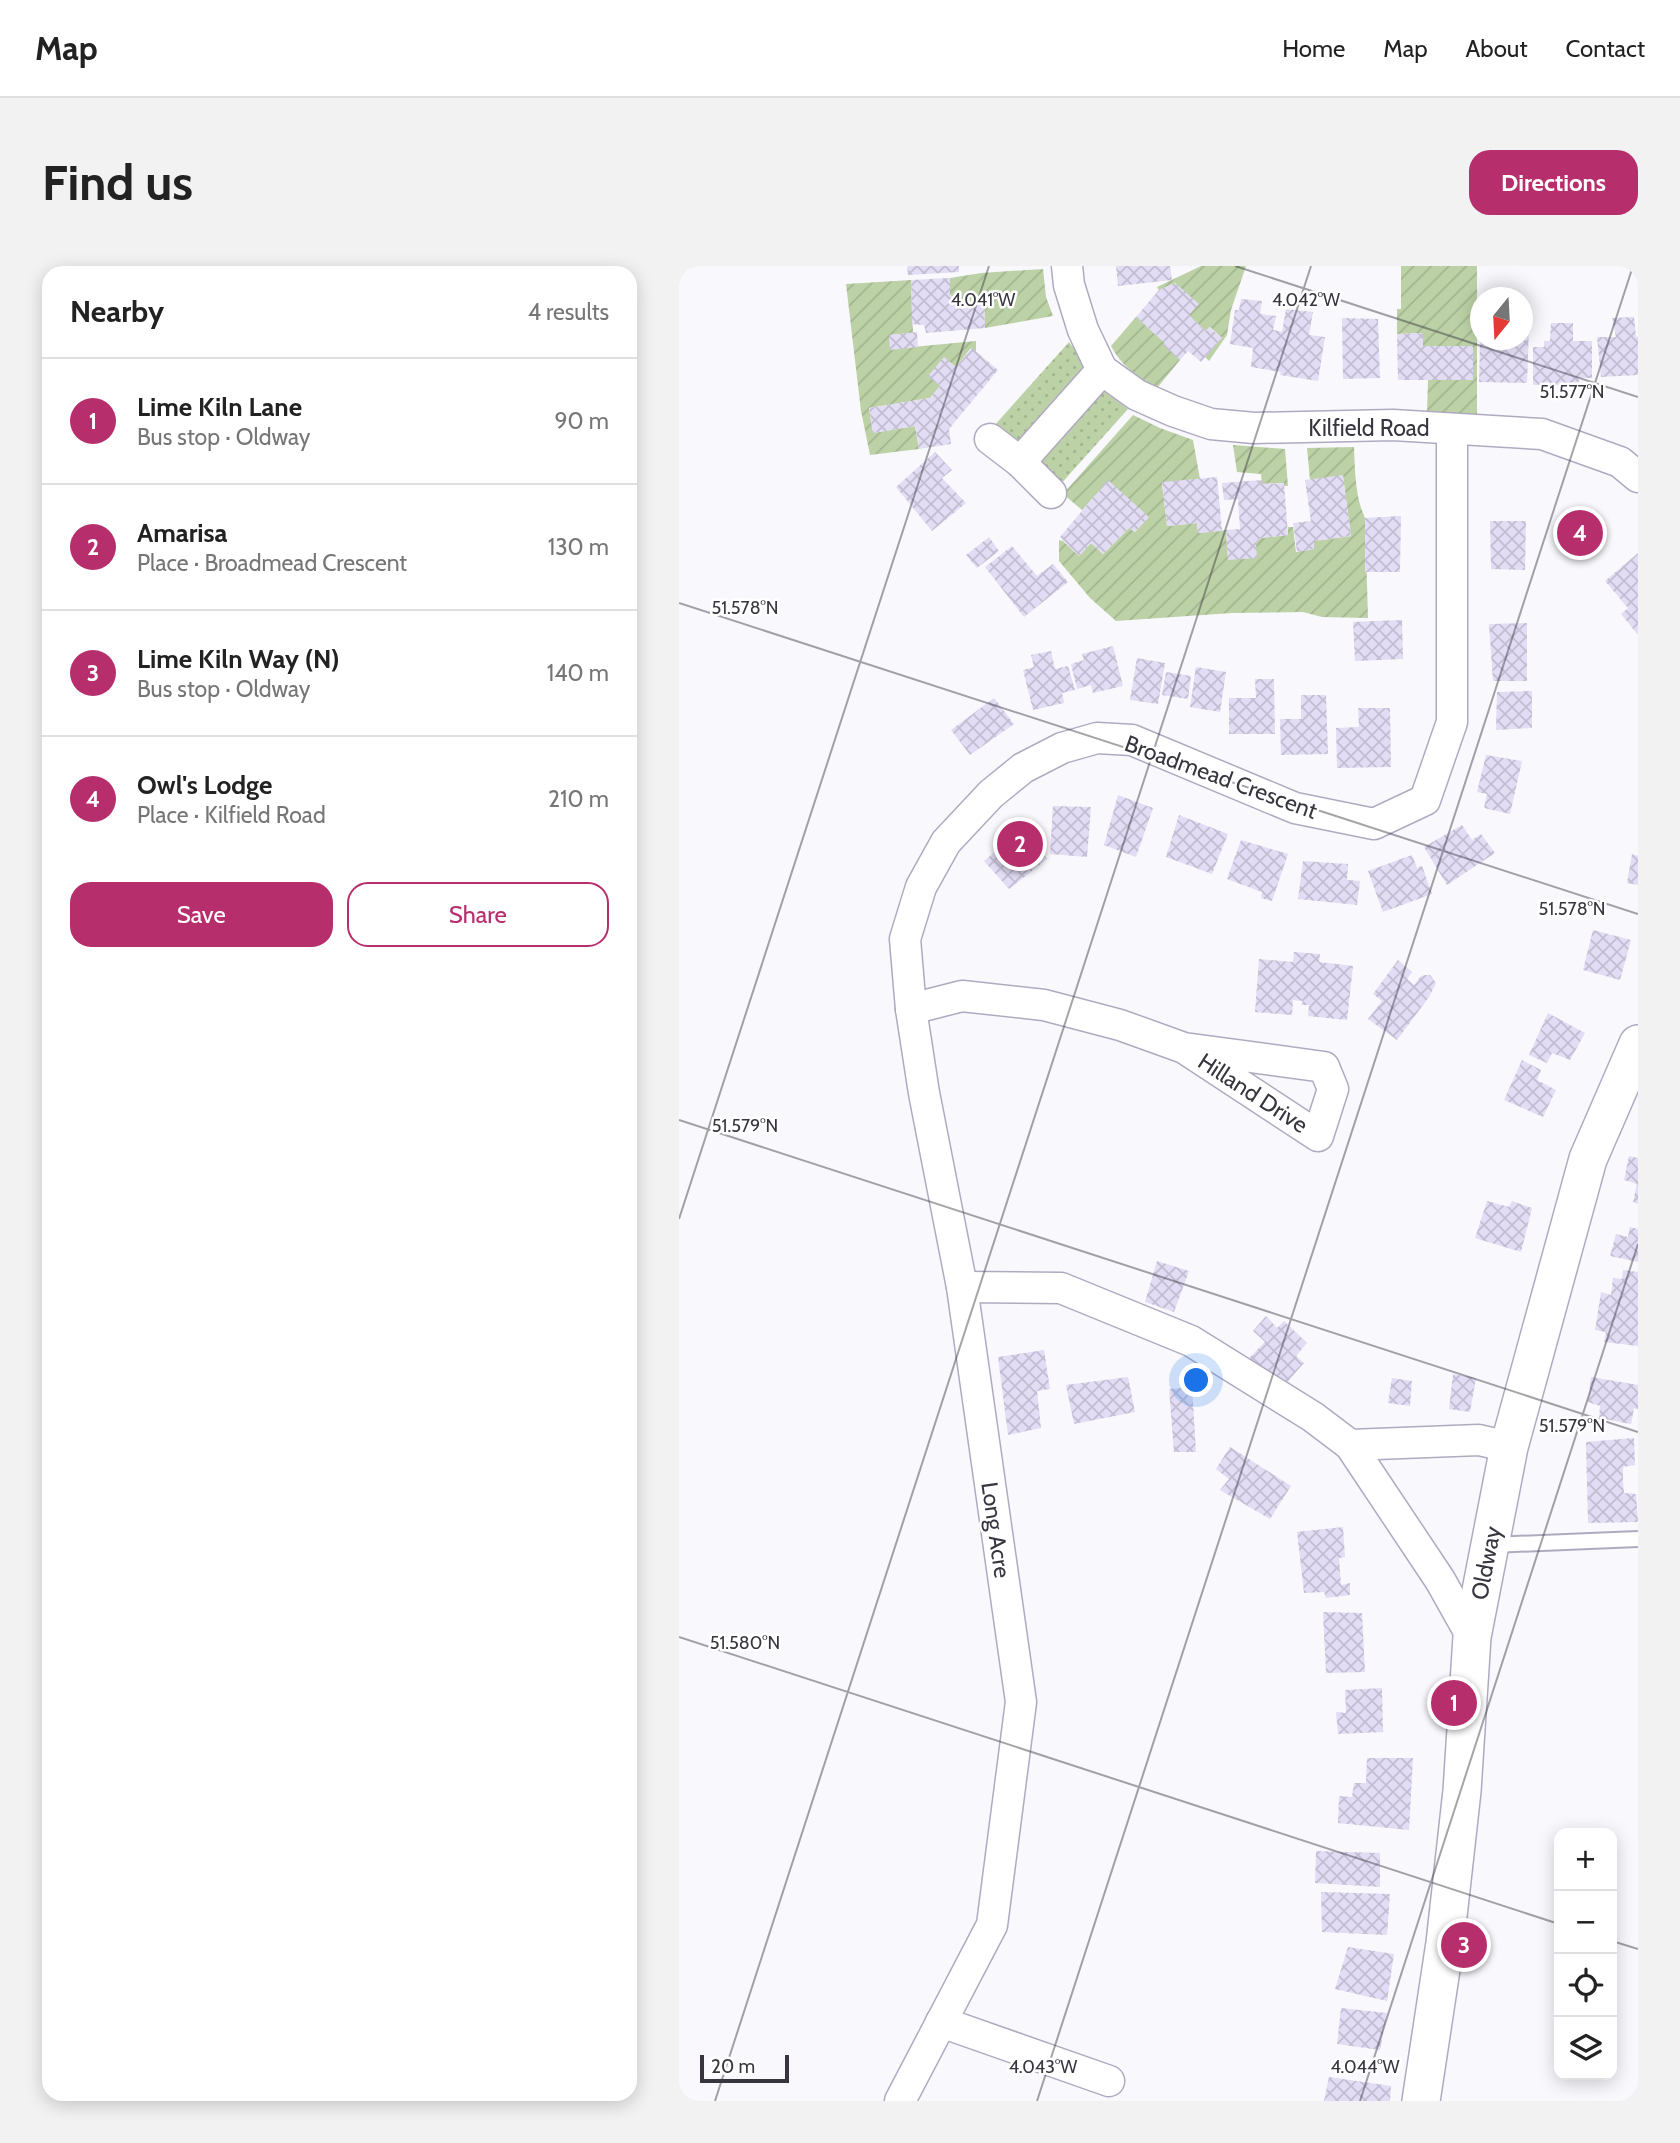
<!DOCTYPE html>
<meta charset="utf-8">
<style>
:root{--surface:#fff;--page:#f2f2f2;--text:#222;--muted:#767676;--line:#e0e0e0;--accent:#b72e6c}
body{margin:0;font-family:Cabin,sans-serif;background:var(--page);color:var(--text)}
.controls{position:absolute;right:21px;bottom:21px;display:grid;overflow:hidden;border-radius:14px;box-shadow:0 4px 18px #0003}
.controls button{width:63px;height:63px;display:grid;place-items:center;padding:0;border:0;border-bottom:2px solid var(--line);background:var(--surface);color:var(--text);font:35px sans-serif}
.compass{position:absolute;left:791px;top:21px;width:63px;height:63px;border-radius:50%;background:var(--surface);box-shadow:0 4px 18px #0003;rotate:198deg}
.scale{position:absolute;left:21px;bottom:18px;width:89px;box-sizing:border-box;padding-left:7px;border:4px solid #38353f;border-top:0;font-size:19px;line-height:24px;white-space:nowrap;color:#38353f;-webkit-text-stroke:5px #fff;paint-order:stroke}
.you{position:absolute;left:518px;top:1115px;width:24px;height:24px;margin:-18px;border:5px solid #fff;border-radius:50%;background:#1a73e8;box-shadow:0 0 0 10px #1a73e833}
.badge{display:grid;place-items:center;width:46px;height:46px;border-radius:50%;background:var(--accent);color:#fff;font-size:23px;font-weight:700}
.pin{position:absolute;translate:-50% -50%;border:4px solid #fff;box-shadow:0 2px 7px #0006}
.list{margin:0;padding:0;list-style:none}
h2{display:flex;justify-content:space-between;align-items:center;height:91px;margin:0;padding:0 28px;font-size:30px}
h2 small{font-size:23px;font-weight:400;color:var(--muted)}
.list li{display:grid;grid-template-columns:46px 1fr auto;gap:21px;align-items:center;box-sizing:border-box;height:126px;padding:0 28px;border-top:2px solid var(--line)}
.list b{display:block;font-size:26px;white-space:nowrap}
.list p{margin:0;font-size:23px;white-space:nowrap;color:var(--muted)}
.list em{font-size:23px;font-style:normal;color:var(--muted)}
.actions{display:flex;gap:14px;padding:21px 28px}
.actions a{flex:1;padding:16px 0;border:2px solid var(--accent);border-radius:21px;text-align:center;font-size:24px;color:var(--accent)}
.actions .main{background:var(--accent);color:#fff}
.icon{flex:none;width:38px;height:38px;fill:none;stroke:currentColor;stroke-width:2;stroke-linecap:round;stroke-linejoin:round}
.map{position:relative;flex:none;width:959px;height:1835px;overflow:hidden;border-radius:21px}
header{display:flex;align-items:center;gap:42px;box-sizing:border-box;height:98px;padding:0 35px;background:var(--surface);border-bottom:2px solid var(--line)}
header strong{font-size:33px}
nav{display:flex;gap:38px;margin-inline-start:auto;font-size:24px}
.intro{display:flex;align-items:center;justify-content:space-between;box-sizing:border-box;height:168px;padding:0 42px}
h1{margin:0;font-size:49px}
.button{padding:18px 32px;border-radius:21px;background:var(--accent);color:#fff;font-size:24px;font-weight:700}
main{display:flex;gap:42px;padding:0 42px}
aside{flex:1;background:var(--surface);border-radius:21px;box-shadow:0 4px 18px #0003}
.map>svg:first-child{display:block}
.grass{fill:url(#grass-dots)}
.garden{fill:url(#garden-furrows)}
.building{fill:url(#building-cross-hatch)}
.lines{fill:none;stroke-linecap:round;stroke-linejoin:round}
.service-casing{stroke:#b0aac1;stroke-width:18}
.minor-casing{stroke:#b0aac1;stroke-width:33}
.tertiary-casing{stroke:#b0aac1;stroke-width:40}
.service{stroke:#fff;stroke-width:14}
.minor{stroke:#fff;stroke-width:30}
.tertiary{stroke:#fff;stroke-width:37}
.ticks{fill:none;stroke:#38353f;stroke-width:2;stroke-opacity:0.45}
.labels{text-anchor:middle;dominant-baseline:central;stroke-width:5;stroke-linejoin:round;paint-order:stroke}
.street-label{font-size:23px;fill:#38353f;stroke:#fff}
.ticks-label{font-size:18px;text-anchor:middle;fill:#38353f;stroke:#fff;stroke-width:5;stroke-linejoin:round;paint-order:stroke}
</style>
<header>
<strong>Map</strong>
<nav><a>Home</a><a>Map</a><a>About</a><a>Contact</a></nav>
</header>
<div class="intro"><h1>Find us</h1><a class="button">Directions</a></div>
<main>
<aside>
<h2>Nearby<small>4 results</small></h2>
<ul class="list">
<li><span class="badge">1</span><div><b>Lime Kiln Lane</b><p>Bus stop · Oldway</p></div><em>90 m</em></li>
<li><span class="badge">2</span><div><b>Amarisa</b><p>Place · Broadmead Crescent</p></div><em>130 m</em></li>
<li><span class="badge">3</span><div><b>Lime Kiln Way (N)</b><p>Bus stop · Oldway</p></div><em>140 m</em></li>
<li><span class="badge">4</span><div><b>Owl's Lodge</b><p>Place · Kilfield Road</p></div><em>210 m</em></li>
</ul>
<div class="actions"><a class="main">Save</a><a>Share</a></div>
</aside>
<div class="map">
<svg width="959" height="1835" viewBox="0 0 959 1835">
<defs>
<pattern id="grass-dots" width="8" height="8" patternUnits="userSpaceOnUse" patternTransform="scale(1.75)"><rect width="8" height="8" fill="#bcd2a6"/><path d="M2 2h.1M6 6h.1" fill="none" stroke="#a2b590" stroke-width="1.8" stroke-linecap="round"/></pattern>
<pattern id="garden-furrows" width="10" height="10" patternUnits="userSpaceOnUse" patternTransform="scale(1.75)"><rect width="10" height="10" fill="#bcd2a6"/><path d="M-1 1l2-2M0 10L10 0M9 11l2-2" fill="none" stroke="#a2b590"/></pattern>
<pattern id="building-cross-hatch" width="8" height="8" patternUnits="userSpaceOnUse" patternTransform="scale(1.75)"><rect width="8" height="8" fill="#e2dcf4"/><path d="M0 0l8 8M0 8l8-8" fill="none" stroke="#c3bdd2"/></pattern>
</defs>
<rect width="100%" height="100%" fill="#f9f8fd"/>
<g class="grass">
<path d="M390,76L405,96V107L337,179L315,160Z"/>
<path d="M426,126L449,143L380,220L353,199L416,129Z"/>
</g>
<g class="garden">
<path d="M522,0H567L552,44L548,69L530,95L526,91L543,72L531,61L527,65L510,49L496,17L480,24L478,21Z"/>
<path d="M722,0H798V151L748,146L749,114L794,113V80H744V67L718,68V43H722Z"/>
<path d="M364,3L367,31L374,50L306,62L305,35L282,36L271,29V12L302,7Z"/>
<path d="M232,14L234,67L210,69L212,83L297,75V86L292,82L277,101L265,92L250,110L261,120L251,132L190,142L194,167L236,160L240,183L191,189L182,145L167,18Z"/>
<path d="M457,51L486,77L501,94L478,122C459,111 442,100 432,80Z"/>
<path d="M454,149L481,162L514,174L521,213L483,217L488,260L518,257L519,267L547,264L549,293L577,277L582,272L609,269V261H614L617,286L635,283V275L672,270L664,210L631,214L628,182L675,181C676,204 676,231 686,252L689,352L643,351L624,346L553,347L437,355L411,332L380,295V274L384,275L400,290L412,277L424,288L450,262L456,266L469,252L429,215L403,244L384,228Z"/>
<path d="M554,179L606,183L609,220H605L604,217L583,218L582,208L558,206Z"/>
</g>
<g class="building">
<path d="M228,0H280V6L229,9Z"/>
<path d="M437,0H491L493,14L439,20Z"/>
<path d="M271,12V29L282,36L305,34L306,62L247,67L245,59L233,58L232,14Z"/>
<path d="M496,17L520,38L510,49L527,65L530,61L543,72L522,96L509,85L501,94L484,79L486,77L457,51L480,24Z"/>
<path d="M562,33L583,35L581,48L597,50L594,64L600,65L603,66L607,43L634,46L630,69L646,71L639,115L601,109L602,106L572,101L574,82L551,78L556,44H560Z"/>
<path d="M955,51L957,71L959,70V109L922,111L918,71H937L933,52Z"/>
<path d="M663,52L699,53L701,112L664,113Z"/>
<path d="M872,57H894V75H913V112H900V119H854V81H865V75H871Z"/>
<path d="M844,61H850L848,117L800,116L801,74H844Z"/>
<path d="M238,66L239,81L211,84L210,69Z"/>
<path d="M744,67V80H794V114H719L718,68Z"/>
<path d="M293,82L319,104L270,163L272,178L240,183L236,160L194,167L190,142L251,132L261,120L249,110L265,91L277,101Z"/>
<path d="M256,186L273,204L263,212L287,237L253,265L217,221Z"/>
<path d="M664,209L672,270L635,275V283L618,286L614,257L632,255L626,214Z"/>
<path d="M538,211L543,265L519,267L518,257L488,260L483,216Z"/>
<path d="M429,214L470,251L456,266L450,262L424,288L412,277L400,290L381,271Z"/>
<path d="M583,214V218L605,217L609,269L582,272L577,277L578,292L549,294L547,264L561,263L559,233L545,234L543,217Z"/>
<path d="M722,250L721,306H686V252Z"/>
<path d="M878,253H924L923,282L878,281Z"/>
<path d="M811,255H847L846,304L812,303Z"/>
<path d="M310,271L320,285L298,302L287,289Z"/>
<path d="M333,280L358,310L374,298L389,316L345,351L306,301Z"/>
<path d="M959,287V369L942,348L949,342L926,315Z"/>
<path d="M723,354L724,393L676,395L674,356Z"/>
<path d="M848,357V415H814L810,358Z"/>
<path d="M434,380L444,420L414,427L412,419L398,423L392,398L405,394L403,388Z"/>
<path d="M372,385L376,403L389,400L396,424L383,427L385,437L354,444L344,404L355,401L352,389Z"/>
<path d="M458,392L486,397L479,438L451,434Z"/>
<path d="M517,401L547,406L541,446L511,441Z"/>
<path d="M487,406L512,410L509,433L483,429Z"/>
<path d="M576,413H595L596,468H550V432H577Z"/>
<path d="M853,425V462L817,464L818,426Z"/>
<path d="M622,429H647L649,488L602,489L601,453H622Z"/>
<path d="M315,432L335,458L291,489L272,464Z"/>
<path d="M679,442H711L712,501L658,502L657,462L680,461Z"/>
<path d="M807,489L843,495L831,548L805,542L808,528L798,526Z"/>
<path d="M439,529L474,542L457,591L425,579Z"/>
<path d="M374,540L412,541L408,591L371,588Z"/>
<path d="M500,549L549,568L533,608L487,591Z"/>
<path d="M783,559L793,574L802,568L816,587L768,619L745,581Z"/>
<path d="M344,562L368,593L330,623L305,595Z"/>
<path d="M562,574L609,588L593,635L582,632L583,626L548,613Z"/>
<path d="M953,588L959,590V619L948,617Z"/>
<path d="M733,589L738,602L743,600L753,628L704,646L689,605Z"/>
<path d="M624,595L669,598L668,614L681,615L678,639L619,633Z"/>
<path d="M914,664L952,674L941,714L904,704Z"/>
<path d="M615,686L641,688L640,696L674,700L668,754L629,750L630,739H622L624,735L614,734L613,749L576,746L580,693L614,696Z"/>
<path d="M719,694L733,706L728,713L735,719L742,710L746,709H751L757,717L750,731L718,774L689,753L703,735L694,728Z"/>
<path d="M869,747L906,767L891,794L873,787L868,797L850,789Z"/>
<path d="M843,794L862,804L858,814L877,824L864,851L825,834Z"/>
<path d="M950,890L959,892V938L954,936L958,918L945,914Z"/>
<path d="M808,935L830,941L833,935L853,942L842,986L796,972Z"/>
<path d="M951,961L959,963V996L931,990L937,968L949,971Z"/>
<path d="M478,995L510,1005L495,1046L466,1036Z"/>
<path d="M944,1004L959,1006V1080L925,1076L927,1066L916,1064L922,1026L932,1029L934,1012L943,1013Z"/>
<path d="M587,1050L598,1062L605,1055L628,1077L617,1090L625,1097L603,1122L562,1100L586,1076L574,1065Z"/>
<path d="M365,1084L371,1123L358,1125L362,1162L329,1169L319,1091Z"/>
<path d="M774,1108L797,1112L791,1146L770,1143Z"/>
<path d="M449,1111L456,1146L395,1158L387,1119Z"/>
<path d="M912,1111L959,1119V1143L955,1142L952,1158L920,1152L921,1140L909,1136Z"/>
<path d="M713,1112L733,1115L731,1140L709,1137Z"/>
<path d="M513,1121L517,1186H495L490,1123Z"/>
<path d="M955,1172L956,1199L944,1201V1215L945,1227L957,1228L959,1256L909,1257L907,1176Z"/>
<path d="M551,1181L612,1220L591,1253L541,1224L550,1213L537,1203Z"/>
<path d="M664,1261L666,1291L660,1292L662,1319L671,1317V1329L647,1332L645,1326L625,1327L618,1266Z"/>
<path d="M644,1346L683,1347L686,1406L647,1407Z"/>
<path d="M703,1422L704,1466L659,1468L657,1446L667,1447L666,1424Z"/>
<path d="M688,1492H734L730,1564L659,1557L660,1530L673,1531L675,1517H687Z"/>
<path d="M637,1585L701,1587V1621L636,1617Z"/>
<path d="M642,1626L711,1628L708,1669L643,1666Z"/>
<path d="M669,1681L715,1688L708,1735L656,1723Z"/>
<path d="M662,1742L708,1747L701,1784L658,1778Z"/>
<path d="M650,1811L712,1820L711,1835H645Z"/>
</g>
<g class="lines">
<defs>
<path id="service" d="M812,1279L959,1273"/>
<g id="minor">
<path d="M388,0L390,19L404,64L423,104L458,129L494,145L532,158L575,162L714,159L863,168L941,196L959,211"/>
<path d="M311,173L341,196L372,227"/>
<path d="M341,196L423,104"/>
<path d="M232,743L283,730L365,739L441,759L505,782L645,801L654,823L639,870L505,782"/>
<path d="M283,1021L382,1022L512,1075L634,1151L671,1179L800,1174L830,1181"/>
<path d="M671,1179L761,1314L793,1371"/>
<path d="M262,1756L430,1815"/>
<path d="M221,1835L313,1659L342,1436L283,1021L245,827L232,743L226,673L242,621L267,576L312,528L344,502L383,482L418,472L453,474L616,542L695,558L746,534L773,456V163"/>
</g>
<path id="tertiary" d="M742,1835L766,1677L783,1525L793,1371L830,1181L909,893L959,778"/>
</defs>
<use href="#service" class="service-casing"/>
<use href="#minor" class="minor-casing"/>
<use href="#tertiary" class="tertiary-casing"/>
<use href="#service" class="service"/>
<use href="#minor" class="minor"/>
<use href="#tertiary" class="tertiary"/>
</g>
<path class="ticks" d="M556,0L959,131M0,337L959,648M0,854L959,1166M0,953L310,0M0,1371L880,1658M933,1675L959,1683M36,1835L632,0M358,1835L954,0M681,1835L959,978"/>
<g class="labels">
<g class="street-label">
<text x="690" y="162">Kilfield Road</text>
<text transform="translate(542 511) rotate(20)">Broadmead Crescent</text>
<text transform="translate(574 827) rotate(33)">Hilland Drive</text>
<text transform="translate(317 1264) rotate(82)">Long Acre</text>
<text transform="translate(807 1297) rotate(-79)">Oldway</text>
</g>
</g>
<g class="ticks-label">
<text x="304" y="40">4.041°W</text>
<text x="627" y="40">4.042°W</text>
<text x="893" y="132">51.577°N</text>
<text x="66" y="348">51.578°N</text>
<text x="893" y="649">51.578°N</text>
<text x="66" y="866">51.579°N</text>
<text x="893" y="1166">51.579°N</text>
<text x="66" y="1383">51.580°N</text>
<text x="364" y="1807">4.043°W</text>
<text x="686" y="1807">4.044°W</text>
</g>
</svg>
<div class="controls">
<button>+</button>
<button>−</button>
<button><svg class="icon" aria-label="locate" viewBox="0 0 24 24"><circle cx="12" cy="12" r="6"/><path d="M12 2v4M12 18v4M2 12h4M18 12h4"/></svg></button>
<button><svg class="icon" aria-label="layers" viewBox="0 0 24 24"><path d="M12 4l9 5-9 5-9-5zM3 14l9 5 9-5"/></svg></button>
</div>
<svg class="compass" viewBox="-18 -18 36 36"><path d="M0-13l5 13h-10z" fill="#e53935"/><path d="M0 13l5-13h-10z" fill="#767676"/></svg>
<div class="scale">20 m</div>
<div class="you"></div>
<div class="pin badge" style="left:775px;top:1437px">1</div>
<div class="pin badge" style="left:341px;top:578px">2</div>
<div class="pin badge" style="left:785px;top:1679px">3</div>
<div class="pin badge" style="left:901px;top:267px">4</div>
</div>
</main>
